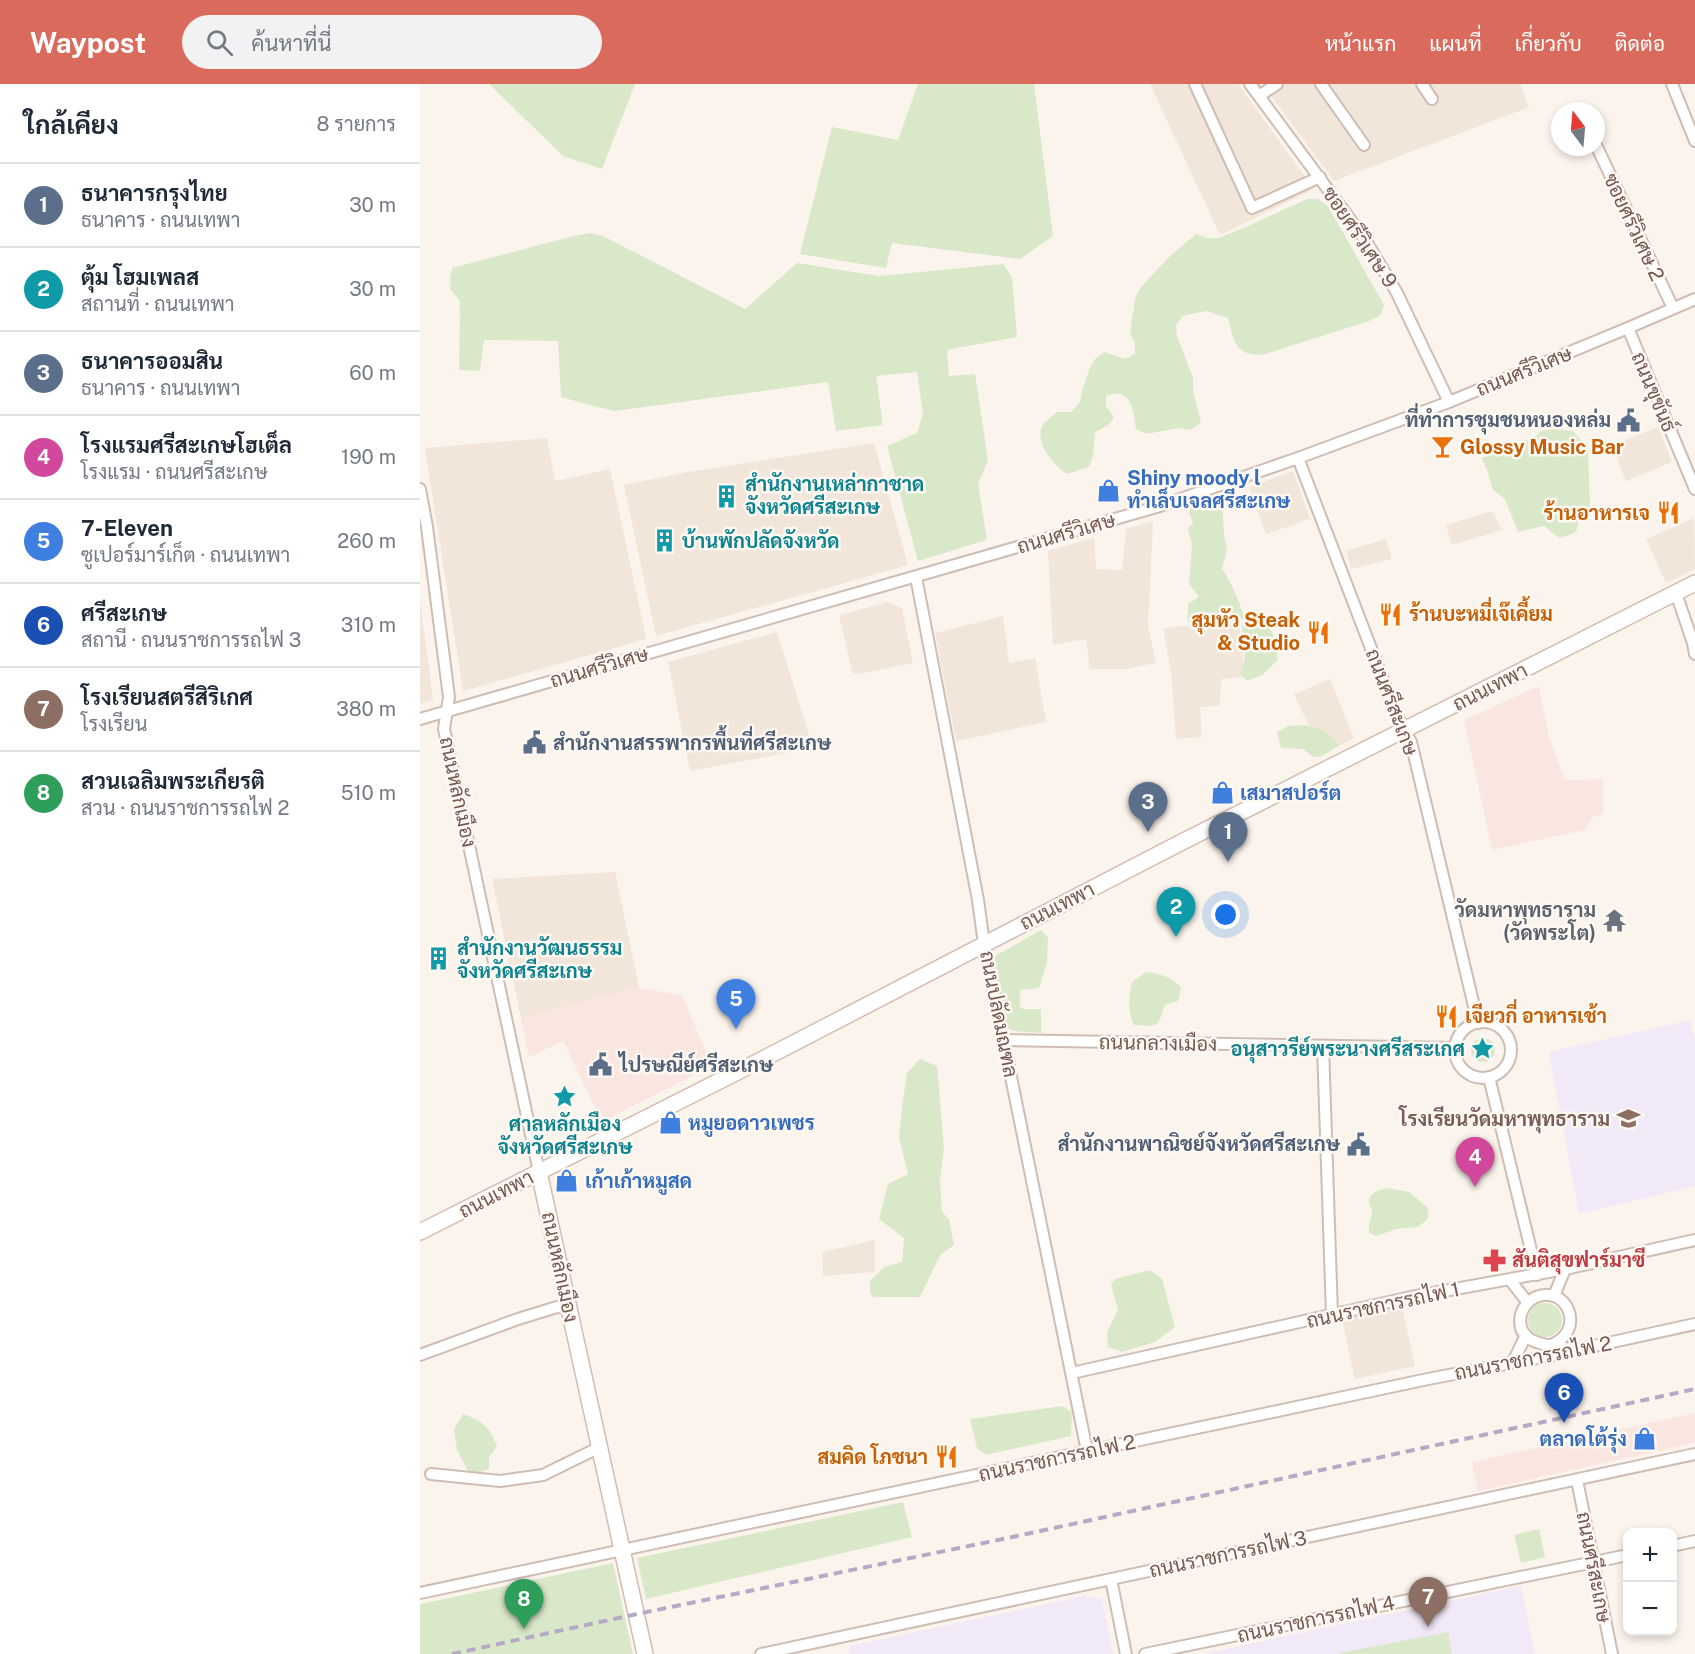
<!DOCTYPE html>
<html lang="th">
<meta charset="utf-8">
<style>
:root{--surface:#fff;--page:#f2f2f3;--text:#1f2937;--muted:#747a83;--line:#e0e1e3;--accent:#da6b5c}
body{margin:0;font-family:"Public Sans",Sarabun,sans-serif;background:var(--page);color:var(--text)}
.controls{position:absolute;right:18px;bottom:18px;display:grid;overflow:hidden;border-radius:12px;box-shadow:0 3px 9px #0003}
.controls button{width:54px;height:54px;display:grid;place-items:center;padding:0;border:0;border-bottom:2px solid var(--line);background:var(--surface);color:var(--text);font:30px sans-serif}
.compass{position:absolute;left:1131px;top:18px;width:54px;height:54px;border-radius:50%;background:var(--surface);box-shadow:0 3px 9px #0003;rotate:344deg}
.you{position:absolute;left:806px;top:831px;width:21px;height:21px;margin:-15px;border:4px solid #fff;border-radius:50%;background:#1a73e8;box-shadow:0 0 0 9px #1a73e833}
.badge{display:grid;place-items:center;width:39px;height:39px;border-radius:50%;background:var(--accent);color:#fff;font-size:20px;font-weight:700}
.pin{position:absolute;translate:-50% -50px;filter:drop-shadow(0 2px 3px #0008)}
.pin::after{content:'';position:absolute;top:32px;width:21px;height:18px;background:inherit;clip-path:polygon(0 0,100% 0,50% 100%)}
.list{margin:0;padding:0;list-style:none}
h2{display:flex;justify-content:space-between;align-items:center;height:78px;margin:0;padding:0 24px;font-size:26px}
h2 small{font-size:20px;font-weight:400;color:var(--muted)}
.list li{display:grid;grid-template-columns:39px 1fr auto;gap:18px;align-items:center;box-sizing:border-box;height:84px;padding:0 24px;border-top:2px solid var(--line)}
.list b{display:block;font-size:22px;white-space:nowrap}
.list p{margin:0;font-size:20px;white-space:nowrap;color:var(--muted)}
.list em{font-size:20px;font-style:normal;color:var(--muted)}
.icon{flex:none;width:33px;height:33px;fill:none;stroke:currentColor;stroke-width:2;stroke-linecap:round;stroke-linejoin:round}
.map{position:relative;flex:none;width:1275px;height:1570px;overflow:hidden}
header{display:flex;align-items:center;gap:36px;box-sizing:border-box;height:84px;padding:0 30px;background:var(--accent);color:#fff}
header strong{font-size:28px}
nav{display:flex;gap:33px;margin-inline-start:auto;font-size:21px}
.search{width:420px;height:54px;background:var(--page);display:flex;align-items:center;gap:15px;box-sizing:border-box;padding:0 21px;border-radius:33px;color:var(--muted);font-size:22px}
main{display:flex}
aside{flex:1;background:var(--surface)}
.map>svg:first-child{display:block}
.residential{fill:#f2e5da}
.commercial{fill:#fae6e1}
.education{fill:#f1e8f8}
.green{fill:#dae8ca}
.lines{fill:none;stroke-linecap:round;stroke-linejoin:round}
.street-casing{stroke:#cfbdb4;stroke-width:14}
.secondary-casing{stroke:#d2bdb2;stroke-width:18}
.street{stroke:#fff;stroke-width:10}
.secondary{stroke:#fff;stroke-width:15}
.rail{stroke:#b6a9c5;stroke-width:4;stroke-dasharray:9 6;stroke-linecap:butt}
.labels{text-anchor:middle;dominant-baseline:central;stroke-width:5;stroke-linejoin:round;paint-order:stroke}
.street-label{font-size:20px;fill:#755950;stroke:#fef8f2}
.service-label{font-size:20px;font-weight:bold;fill:#4e5e75;stroke:#fef8f2;text-anchor:end}
.food-label{font-size:20px;font-weight:bold;fill:#c56008;stroke:#fef8f2;text-anchor:start}
.shop-label{font-size:20px;font-weight:bold;fill:#366cbe;stroke:#fef8f2;text-anchor:start}
.culture-label{font-size:20px;font-weight:bold;fill:#0d838f;stroke:#fef8f2;text-anchor:start}
.worship-label{font-size:20px;font-weight:bold;fill:#5b616d;stroke:#fef8f2;text-anchor:end}
.education-label{font-size:20px;font-weight:bold;fill:#785e54;stroke:#fef8f2;text-anchor:end}
.health-label{font-size:20px;font-weight:bold;fill:#be3a42;stroke:#fef8f2;text-anchor:start}
</style>
<header>
<strong>Waypost</strong>
<div class="search"><svg class="icon" aria-label="search" viewBox="0 0 24 24"><circle cx="10" cy="10" r="6"/><path d="M15 15l6 6"/></svg>ค้นหาที่นี่</div>
<nav><a>หน้าแรก</a><a>แผนที่</a><a>เกี่ยวกับ</a><a>ติดต่อ</a></nav>
</header>
<main>
<aside>
<h2>ใกล้เคียง<small>8 รายการ</small></h2>
<ul class="list">
<li><span class="badge" style="background:#5c6f8a">1</span><div><b>ธนาคารกรุงไทย</b><p>ธนาคาร · ถนนเทพา</p></div><em>30 m</em></li>
<li><span class="badge" style="background:#0f9aa8">2</span><div><b>ตุ้ม โฮมเพลส</b><p>สถานที่ · ถนนเทพา</p></div><em>30 m</em></li>
<li><span class="badge" style="background:#5c6f8a">3</span><div><b>ธนาคารออมสิน</b><p>ธนาคาร · ถนนเทพา</p></div><em>60 m</em></li>
<li><span class="badge" style="background:#d1479c">4</span><div><b>โรงแรมศรีสะเกษโฮเต็ล</b><p>โรงแรม · ถนนศรีสะเกษ</p></div><em>190 m</em></li>
<li><span class="badge" style="background:#3f7fe0">5</span><div><b>7-Eleven</b><p>ซูเปอร์มาร์เก็ต · ถนนเทพา</p></div><em>260 m</em></li>
<li><span class="badge" style="background:#1a4fb4">6</span><div><b>ศรีสะเกษ</b><p>สถานี · ถนนราชการรถไฟ 3</p></div><em>310 m</em></li>
<li><span class="badge" style="background:#8d6e63">7</span><div><b>โรงเรียนสตรีสิริเกศ</b><p>โรงเรียน</p></div><em>380 m</em></li>
<li><span class="badge" style="background:#2e9e5b">8</span><div><b>สวนเฉลิมพระเกียรติ</b><p>สวน · ถนนราชการรถไฟ 2</p></div><em>510 m</em></li>
</ul>
</aside>
<div class="map">
<svg width="1275" height="1570" viewBox="0 0 1275 1570">
<rect width="100%" height="100%" fill="#fbf4ec"/>
<g class="residential">
<path d="M730,0H818L894,105L800,151Z"/>
<path d="M842,0H1100L1109,23L914,97Z"/>
<path d="M1238,343L1252,378L1206,397L1192,361Z"/>
<path d="M127,354L135,397L190,385L226,555L43,607L5,364Z"/>
<path d="M454,359L488,481L236,552L204,401L268,388Z"/>
<path d="M873,387L890,435L846,450L829,403Z"/>
<path d="M1072,427L1082,446L1032,461L1026,441Z"/>
<path d="M1274,434L1275,485L1246,499L1226,455Z"/>
<path d="M733,437L728,542L736,579L706,585H670L666,555L633,561L628,467L674,454L676,485L702,486L706,445Z"/>
<path d="M966,455L972,475L931,485L926,467Z"/>
<path d="M0,515L13,616L0,620Z"/>
<path d="M468,518L482,524L493,579L433,591L419,531Z"/>
<path d="M583,532L589,579L615,574L626,638L536,657L515,549Z"/>
<path d="M819,537L825,593L801,595L800,622L780,623L782,653L756,655L751,588L743,544Z"/>
<path d="M357,548L393,664L270,687L248,578Z"/>
<path d="M910,595L934,654L902,670L874,610Z"/>
<path d="M195,788L219,904L101,934L72,795Z"/>
<path d="M455,1156V1188L403,1192L402,1168Z"/>
<path d="M982,1222L995,1282L935,1295L922,1235Z"/>
</g>
<g class="commercial">
<path d="M1119,602L1129,653L1145,696L1183,695V730L1174,732L1165,746L1072,766L1044,636Z"/>
<path d="M219,904L262,911L292,982L182,1038L143,957L109,973L101,934Z"/>
<path d="M1275,1329V1359L1058,1407L1052,1378Z"/>
</g>
<g class="education">
<path d="M1270,936L1275,956V1102L1159,1130L1129,968Z"/>
<path d="M1101,1502L1115,1570H782Z"/>
<path d="M664,1512L682,1515L693,1570H429L430,1562Z"/>
</g>
<g class="green">
<path d="M69,0H215L182,85L143,72Z"/>
<path d="M498,0H614L633,152L600,175L472,159L466,184L380,170L412,43L478,56Z"/>
<path d="M887,115H898L908,122L964,221L960,232L949,237L842,271C814,271 814,257 808,234L786,227L763,232L756,241L757,252L773,294V306L781,339L770,346L759,344L726,350L716,345C713,326 712,302 686,312V322L694,333L689,341L675,348L673,372L669,383L647,390C634,382 613,358 623,341C626,336 633,332 637,328H651L660,318L662,307L669,286L675,275L684,268L705,275L715,270V259L710,249L715,215L720,204L751,171L776,150L787,154H798L826,143Z"/>
<path d="M170,149L183,152L325,225L377,179L459,192L583,180L592,193L597,253L527,266L529,292L555,290L568,376L558,400L567,456L498,477L467,362L497,349L503,330L497,288L456,292L463,341L416,347L408,298L195,327L173,322L141,313L138,257L64,256L60,287L39,286L40,217L31,206L30,195L32,184L150,153Z"/>
<path d="M1132,345L1153,347L1168,364L1170,422L1158,434C1159,451 1153,450 1139,454L1124,442L1098,448L1085,415L1073,406L1068,389L1062,374L1116,352L1121,347Z"/>
<path d="M802,414L804,451L807,466L802,485C808,491 824,527 824,535L816,536L814,532L768,538V520L779,513L769,500L772,460L768,445L773,439L769,429L771,423Z"/>
<path d="M843,528L858,562L857,577L842,591L827,597L820,589L825,575L822,539L835,530Z"/>
<path d="M883,641C901,645 909,646 919,662L902,672L893,673L883,665L861,664L857,648L868,642Z"/>
<path d="M621,846L628,853L627,878L619,904L600,906V922L603,925H621V949L594,947L587,943L575,872Z"/>
<path d="M726,888C738,889 753,893 761,904L758,917L745,921C737,944 739,943 714,941C707,927 709,913 712,898Z"/>
<circle cx="1063" cy="966" r="12"/>
<path d="M500,975L517,982L524,1065L520,1096L522,1128L529,1135L534,1161L520,1171L500,1213H454L450,1209V1197L464,1183L482,1178L484,1154L459,1135L468,1100L488,1090L479,1053L482,1023L487,989Z"/>
<path d="M967,1104L989,1108L1008,1124V1135L998,1143L976,1145L957,1152L949,1149C948,1141 951,1136 952,1129C952,1121 950,1126 949,1118C948,1109 960,1106 967,1104Z"/>
<path d="M730,1186L742,1195L755,1243L735,1258L702,1268L688,1263L687,1249L698,1226L691,1201L695,1195Z"/>
<circle cx="1125" cy="1236" r="17"/>
<path d="M642,1322L652,1328L651,1352L566,1371L557,1364L550,1335Z"/>
<path d="M43,1330C63,1337 69,1342 77,1362L69,1373V1385L50,1391L37,1366L34,1345Z"/>
<path d="M483,1418L492,1453L226,1515L217,1474Z"/>
<path d="M1119,1445L1125,1473L1101,1479L1094,1451Z"/>
<path d="M193,1479L213,1570H0V1520Z"/>
<path d="M1028,1548L1032,1570H920V1569Z"/>
</g>
<g class="lines">
<defs>
<g id="street">
<path d="M775,0L832,124L900,93"/>
<path d="M830,0L946,157L977,209L1029,318"/>
<path d="M901,0L944,61"/>
<path d="M1002,0L1012,15"/>
<path d="M1252,0L1275,57"/>
<path d="M839,12L857,0"/>
<path d="M1176,61L1253,224"/>
<path d="M1208,244L1275,405"/>
<path d="M878,374L977,632L991,658L1058,939"/>
<path d="M0,405L7,443L29,613L24,645L119,1088"/>
<path d="M496,493L558,816L564,860L667,1367"/>
<path d="M1256,509L1273,559L1275,570"/>
<path d="M0,635L740,422L878,374L1029,318L1208,244L1275,215"/>
<circle cx="1063" cy="966" r="28"/>
<path d="M584,956L1035,964"/>
<path d="M903,962L912,1231"/>
<path d="M1069,993L1117,1191"/>
<path d="M1090,1196L1108,1219"/>
<path d="M1134,1212L1145,1185"/>
<path d="M1131,1261C1167,1247 1147,1200 1116,1213C1109,1216 1103,1223 1101,1230C1094,1262 1131,1261 1150,1265"/>
<path d="M0,1271L98,1235L137,1223L149,1224"/>
<path d="M1093,1278L1106,1251"/>
<path d="M652,1289L991,1213L1145,1185L1275,1156"/>
<path d="M11,1390L80,1397L123,1391L180,1363"/>
<path d="M1157,1396L1192,1570"/>
<path d="M1252,1462L1275,1457"/>
<path d="M691,1495L706,1570"/>
<path d="M0,1509L1008,1295L1133,1271L1275,1240"/>
<path d="M341,1570L1275,1370"/>
<path d="M725,1570L1208,1471"/>
</g>
<g id="secondary">
<path d="M119,1088L225,1570"/>
<path d="M0,1148L345,974L758,760L1275,499"/>
</g>
</defs>
<use href="#street" class="street-casing"/>
<use href="#secondary" class="secondary-casing"/>
<use href="#street" class="street"/>
<use href="#secondary" class="secondary"/>
<path class="rail" d="M32,1570L217,1530L588,1454L1275,1305"/>
</g>
<defs>
<symbol id="civic-bare" viewBox="-9 -9 18 18"><path d="M-.6-6.5H3V-4.5H.6V-3L4-1V1h2V6H-6V1h2V-1L-.6-3ZM-1.2 2.5V6h2.4V2.5Z" fill="#5c6f8a" stroke="#fef8f2" stroke-width="2.5" paint-order="stroke"/></symbol>
<symbol id="bar-bare" viewBox="-9 -9 18 18"><path d="M-6-5H6L.8 .8V4.5H3.5V6h-7V4.5H-.8V.8Z" fill="#e8710a" stroke="#fef8f2" stroke-width="2.5" paint-order="stroke"/></symbol>
<symbol id="shop-bare" viewBox="-9 -9 18 18"><path d="M-5-2.5h2.3a2.7 3.5 0 0 1 5.4 0H5L5.5 6h-11ZM-1.5-2.5h3a1.5 2.3 0 0 0-3 0Z" fill="#3f7fe0" stroke="#fef8f2" stroke-width="2.5" paint-order="stroke"/></symbol>
<symbol id="building-bare" viewBox="-9 -9 18 18"><path d="M-4-6H4V6H1V3H-1V6H-4ZM-2.5-4.3h1.7v1.8h-1.7ZM.8-4.3h1.7v1.8H.8ZM-2.5-1h1.7V.8h-1.7ZM.8-1h1.7V.8H.8Z" fill="#0f9aa8" stroke="#fef8f2" stroke-width="2.5" paint-order="stroke"/></symbol>
<symbol id="restaurant-bare" viewBox="-9 -9 18 18"><path d="M-5-6h1v4h1v-4h1v4h1v-4h1v5L-1.5 .5V6h-2V.5L-5-1ZM5-6V6H3V1.5H1.5Q1.5-4 5-6Z" fill="#e8710a" stroke="#fef8f2" stroke-width="2.5" paint-order="stroke"/></symbol>
<symbol id="temple-bare" viewBox="-9 -9 18 18"><path d="M0-6L5-2H3V0L6.5 2.5H4V6H1.5V3h-3V6H-4V2.5H-6.5L-3 0V-2H-5Z" fill="#6b7280" stroke="#fef8f2" stroke-width="2.5" paint-order="stroke"/></symbol>
<symbol id="sight-bare" viewBox="-9 -9 18 18"><path d="M0-6L1.8-2.2L6-1.7L2.9 1.2L3.7 5.4L0 3.3L-3.7 5.4L-2.9 1.2L-6-1.7L-1.8-2.2Z" fill="#0f9aa8" stroke="#fef8f2" stroke-width="2.5" paint-order="stroke"/></symbol>
<symbol id="school-bare" viewBox="-9 -9 18 18"><path d="M0-5L7-2L0 1L-7-2ZM-4 1L0 2.5L4 1V4Q0 6-4 4Z" fill="#8d6e63" stroke="#fef8f2" stroke-width="2.5" paint-order="stroke"/></symbol>
<symbol id="pharmacy-bare" viewBox="-9 -9 18 18"><path d="M-2-6h4v4h4v4h-4v4h-4v-4h-4v-4h4Z" fill="#e0444e" stroke="#fef8f2" stroke-width="2.5" paint-order="stroke"/></symbol>
</defs>
<g fill-rule="evenodd">
<use href="#civic-bare" x="1192" y="320" width="33" height="33"/>
<use href="#bar-bare" x="1006" y="346" width="33" height="33"/>
<use href="#shop-bare" x="672" y="390" width="33" height="33"/>
<use href="#building-bare" x="290" y="396" width="33" height="33"/>
<use href="#restaurant-bare" x="1232" y="412" width="33" height="33"/>
<use href="#building-bare" x="228" y="440" width="33" height="33"/>
<use href="#restaurant-bare" x="954" y="514" width="33" height="33"/>
<use href="#restaurant-bare" x="882" y="532" width="33" height="33"/>
<use href="#civic-bare" x="98" y="642" width="33" height="33"/>
<use href="#shop-bare" x="786" y="692" width="33" height="33"/>
<use href="#temple-bare" x="1178" y="820" width="33" height="33"/>
<use href="#building-bare" x="2" y="858" width="33" height="33"/>
<use href="#restaurant-bare" x="1010" y="916" width="33" height="33"/>
<use href="#sight-bare" x="1046" y="948" width="33" height="33"/>
<use href="#civic-bare" x="164" y="964" width="33" height="33"/>
<use href="#sight-bare" x="128" y="996" width="33" height="33"/>
<use href="#school-bare" x="1192" y="1018" width="33" height="33"/>
<use href="#shop-bare" x="234" y="1022" width="33" height="33"/>
<use href="#civic-bare" x="922" y="1044" width="33" height="33"/>
<use href="#shop-bare" x="130" y="1080" width="33" height="33"/>
<use href="#pharmacy-bare" x="1058" y="1160" width="33" height="33"/>
<use href="#shop-bare" x="1208" y="1338" width="33" height="33"/>
<use href="#restaurant-bare" x="510" y="1356" width="33" height="33"/>
</g>
<g class="labels">
<g class="street-label">
<text transform="translate(1214 143) rotate(65)">ซอยศรีวิเศษ 2</text>
<text transform="translate(940 153) rotate(56)">ซอยศรีวิเศษ 9</text>
<text transform="translate(1104 287) rotate(-22)">ถนนศรีวิเศษ</text>
<text transform="translate(1234 308) rotate(67)">ถนนขุขันธ์</text>
<text transform="translate(646 449) rotate(-16)">ถนนศรีวิเศษ</text>
<text transform="translate(179 583) rotate(-16)">ถนนศรีวิเศษ</text>
<text transform="translate(1070 603) rotate(-27)">ถนนเทพา</text>
<text transform="translate(972 618) rotate(69)">ถนนศรีสะเกษ</text>
<text transform="translate(38 708) rotate(78)">ถนนหลักเมือง</text>
<text transform="translate(637 822) rotate(-27)">ถนนเทพา</text>
<text transform="translate(579 930) rotate(79)">ถนนปลัดมณฑล</text>
<text transform="translate(738 959) rotate(1)">ถนนกลางเมือง</text>
<text transform="translate(76 1110) rotate(-27)">ถนนเทพา</text>
<text transform="translate(140 1183) rotate(78)">ถนนหลักเมือง</text>
<text transform="translate(963 1221) rotate(-12)">ถนนราชการรถไฟ 1</text>
<text transform="translate(1113 1274) rotate(-11)">ถนนราชการรถไฟ 2</text>
<text transform="translate(637 1374) rotate(-12)">ถนนราชการรถไฟ 2</text>
<text transform="translate(808 1470) rotate(-12)">ถนนราชการรถไฟ 3</text>
<text transform="translate(1174 1483) rotate(79)">ถนนศรีสะเกษ</text>
<text transform="translate(896 1535) rotate(-12)">ถนนราชการรถไฟ 4</text>
</g>
<g class="service-label">
<text x="1191" y="336">ที่ทำการชุมชนหนองหล่ม</text>
<text x="133" y="659" text-anchor="start">สำนักงานสรรพากรพื้นที่ศรีสะเกษ</text>
<text x="199" y="981" text-anchor="start">ไปรษณีย์ศรีสะเกษ</text>
<text x="920" y="1060">สำนักงานพาณิชย์จังหวัดศรีสะเกษ</text>
</g>
<g class="food-label">
<text x="1040" y="363">Glossy Music Bar</text>
<text x="1230" y="429" text-anchor="end">ร้านอาหารเจ</text>
<text x="989" y="530">ร้านบะหมี่เจ๊เคี้ยม</text>
<text x="880" y="536" text-anchor="end">สุมหัว Steak<tspan x="880" dy="23">&amp; Studio</tspan></text>
<text x="1045" y="932">เจียวกี่ อาหารเช้า</text>
<text x="508" y="1373" text-anchor="end">สมคิด โภชนา</text>
</g>
<g class="shop-label">
<text x="707" y="394">Shiny moody l<tspan x="707" dy="23">ทำเล็บเจลศรีสะเกษ</tspan></text>
<text x="820" y="709">เสมาสปอร์ต</text>
<text x="268" y="1039">หมูยอดาวเพชร</text>
<text x="165" y="1097">เก้าเก้าหมูสด</text>
<text x="1207" y="1355" text-anchor="end">ตลาดโต้รุ่ง</text>
</g>
<g class="culture-label">
<text x="325" y="400">สำนักงานเหล่ากาชาด<tspan x="325" dy="23">จังหวัดศรีสะเกษ</tspan></text>
<text x="262" y="457">บ้านพักปลัดจังหวัด</text>
<text x="37" y="864">สำนักงานวัฒนธรรม<tspan x="37" dy="23">จังหวัดศรีสะเกษ</tspan></text>
<text x="1045" y="965" text-anchor="end">อนุสาวรีย์พระนางศรีสระเกศ</text>
<text x="145" y="1040" text-anchor="middle">ศาลหลักเมือง<tspan x="145" dy="23">จังหวัดศรีสะเกษ</tspan></text>
</g>
<g class="worship-label">
<text x="1176" y="826">วัดมหาพุทธาราม<tspan x="1176" dy="23">(วัดพระโต)</tspan></text>
</g>
<g class="education-label">
<text x="1190" y="1035">โรงเรียนวัดมหาพุทธาราม</text>
</g>
<g class="health-label">
<text x="1092" y="1176">สันติสุขฟาร์มาซี</text>
</g>
</g>
</svg>
<div class="controls">
<button>+</button>
<button>−</button>
</div>
<svg class="compass" viewBox="-18 -18 36 36"><path d="M0-13l5 13h-10z" fill="#e53935"/><path d="M0 13l5-13h-10z" fill="#747a83"/></svg>
<div class="you"></div>
<div class="pin badge" style="left:808px;top:778px;background:#5c6f8a">1</div>
<div class="pin badge" style="left:756px;top:853px;background:#0f9aa8">2</div>
<div class="pin badge" style="left:728px;top:748px;background:#5c6f8a">3</div>
<div class="pin badge" style="left:1055px;top:1103px;background:#d1479c">4</div>
<div class="pin badge" style="left:316px;top:945px;background:#3f7fe0">5</div>
<div class="pin badge" style="left:1144px;top:1339px;background:#1a4fb4">6</div>
<div class="pin badge" style="left:1008px;top:1543px;background:#8d6e63">7</div>
<div class="pin badge" style="left:104px;top:1545px;background:#2e9e5b">8</div>
</div>
</main>
